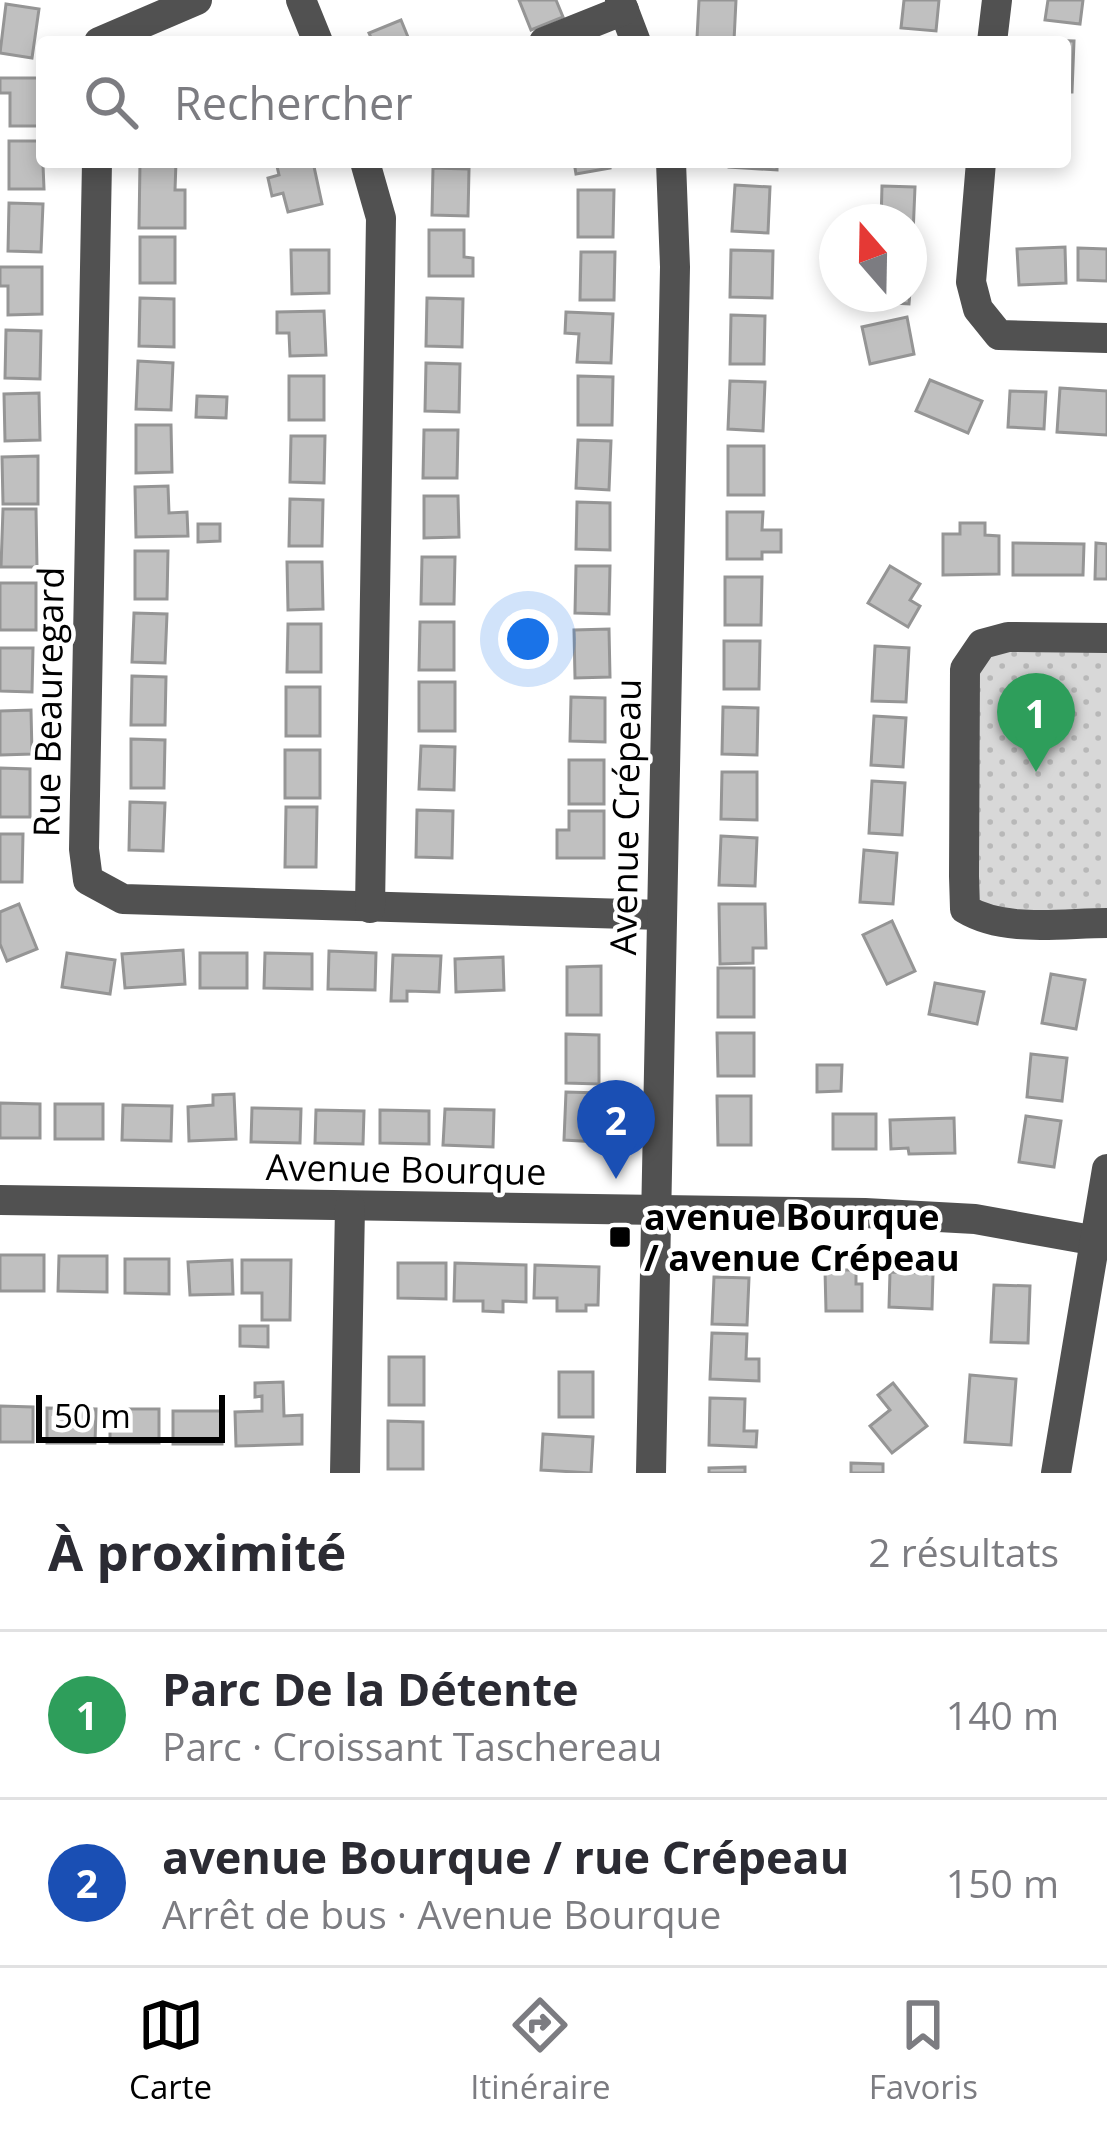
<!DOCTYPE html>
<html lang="fr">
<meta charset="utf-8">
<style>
:root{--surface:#fff;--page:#f2f2f3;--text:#2b2b33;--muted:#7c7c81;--line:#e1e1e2;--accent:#000}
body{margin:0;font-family:"Open Sans",sans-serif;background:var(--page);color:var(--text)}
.compass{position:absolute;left:819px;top:204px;width:108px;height:108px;border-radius:50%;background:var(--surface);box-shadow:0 6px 18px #0003;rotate:340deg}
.scale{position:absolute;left:36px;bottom:30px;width:189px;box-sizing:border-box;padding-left:12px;border:6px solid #000;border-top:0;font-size:33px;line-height:42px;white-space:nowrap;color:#000;-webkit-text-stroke:9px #fff;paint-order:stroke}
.you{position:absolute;left:528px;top:639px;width:42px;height:42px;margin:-30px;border:9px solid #fff;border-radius:50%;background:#1a73e8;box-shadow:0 0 0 18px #1a73e833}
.badge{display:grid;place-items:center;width:78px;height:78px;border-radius:50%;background:var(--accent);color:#fff;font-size:39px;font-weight:700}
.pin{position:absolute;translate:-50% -99px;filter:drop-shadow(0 3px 6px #0008)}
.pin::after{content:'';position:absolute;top:63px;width:42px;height:36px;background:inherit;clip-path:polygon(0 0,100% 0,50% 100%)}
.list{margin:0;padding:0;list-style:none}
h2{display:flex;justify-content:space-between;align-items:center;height:156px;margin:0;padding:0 48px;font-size:51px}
h2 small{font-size:39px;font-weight:400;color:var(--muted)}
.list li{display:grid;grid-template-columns:78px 1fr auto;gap:36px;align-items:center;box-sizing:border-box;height:168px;padding:0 48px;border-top:3px solid var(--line)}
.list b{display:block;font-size:45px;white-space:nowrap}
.list p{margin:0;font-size:39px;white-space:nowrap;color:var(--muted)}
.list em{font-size:39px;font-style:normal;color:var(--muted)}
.icon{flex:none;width:66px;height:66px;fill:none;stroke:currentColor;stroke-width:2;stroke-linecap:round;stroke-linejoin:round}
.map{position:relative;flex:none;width:1107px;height:1473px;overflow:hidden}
.search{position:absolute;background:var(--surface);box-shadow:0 6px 18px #0003;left:36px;right:36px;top:36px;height:132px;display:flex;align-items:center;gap:30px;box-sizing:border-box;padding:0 42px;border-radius:12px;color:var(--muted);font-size:45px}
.sheet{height:492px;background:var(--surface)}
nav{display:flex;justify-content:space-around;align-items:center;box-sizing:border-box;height:168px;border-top:3px solid var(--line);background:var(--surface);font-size:33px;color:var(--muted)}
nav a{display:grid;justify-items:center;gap:6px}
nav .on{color:var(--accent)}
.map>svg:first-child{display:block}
.green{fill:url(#green-dots)}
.building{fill:#c0c0c0;stroke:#959595;stroke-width:3}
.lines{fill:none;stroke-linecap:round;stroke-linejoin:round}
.minor{stroke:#515151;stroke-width:30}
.poi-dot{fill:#000;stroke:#fff;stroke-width:4.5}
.labels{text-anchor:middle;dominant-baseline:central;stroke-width:9;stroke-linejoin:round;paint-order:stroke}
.street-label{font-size:36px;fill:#000;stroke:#fff}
.poi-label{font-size:36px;font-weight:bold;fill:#000;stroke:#fff;text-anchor:start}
</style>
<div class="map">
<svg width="1107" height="1473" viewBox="0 0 1107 1473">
<defs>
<pattern id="green-dots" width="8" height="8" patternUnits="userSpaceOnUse" patternTransform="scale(3)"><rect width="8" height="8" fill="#d8d8d8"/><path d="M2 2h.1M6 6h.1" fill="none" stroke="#b8b8b8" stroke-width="1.8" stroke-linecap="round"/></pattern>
</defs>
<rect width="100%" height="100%" fill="#fff"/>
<path class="green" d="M1107,636V921L967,909L975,641Z"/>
<g class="building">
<path d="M519,0H556L563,17L531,30Z"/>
<path d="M699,0H736L734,41L697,38Z"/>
<path d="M904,0H939L936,31L901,28Z"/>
<path d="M1048,0H1083L1080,24L1045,20Z"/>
<path d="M6,4L39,9L32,58L0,53Z"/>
<path d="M401,20L410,42H373L369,33Z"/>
<path d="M1042,40L1074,41L1072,92H1065V42Z"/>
<path d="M0,78H42V126H10V93H0Z"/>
<path d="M9,141H42L44,189H9Z"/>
<path d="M140,162H176L175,190H185V228H139Z"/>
<path d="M276,162H313L322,204L288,212L283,193L272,196L268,178L279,175Z"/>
<path d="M574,162H609L610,168L576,174Z"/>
<path d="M729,162H777V170L729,167Z"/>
<path d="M433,168L469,169L468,216L432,215Z"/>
<path d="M735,185L770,187L768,233L732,231Z"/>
<path d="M882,186L915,187L913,235H909V222H881Z"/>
<path d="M578,190H614L613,237H578Z"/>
<path d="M9,203L43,204L41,252L8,251Z"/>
<path d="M429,230H464V257L473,258V276H429Z"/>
<rect x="140" y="237" width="35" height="46"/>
<path d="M1065,247L1066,283L1019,285L1017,249Z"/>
<path d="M1078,248L1107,249V281L1078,280Z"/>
<path d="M291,250H329V293L292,294Z"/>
<path d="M731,250L773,251L772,298L730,297Z"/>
<path d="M581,252H615L614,300H580Z"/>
<path d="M909,253H913L909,304L877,302L878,294H909Z"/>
<path d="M0,267H42V314L8,315V286H0Z"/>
<path d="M140,298L174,299V347L139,346Z"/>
<path d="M427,298L463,299L462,347L426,346Z"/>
<path d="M324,311L326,355L290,356L289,333H277V312Z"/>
<path d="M566,312L613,314L611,363L577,362L579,334L565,333Z"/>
<path d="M731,315L765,316L764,364H730Z"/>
<path d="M907,317L914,354L870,364L862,327Z"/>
<path d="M6,330L41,331L40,379L5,378Z"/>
<path d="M138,361L173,363L171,410L136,409Z"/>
<path d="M426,363L460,364L459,412L425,411Z"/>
<rect x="289" y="376" width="35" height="44"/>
<path d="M578,376L613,377L612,425H578Z"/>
<path d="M930,380L982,401L968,433L916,411Z"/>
<path d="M730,381L765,382L763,431L728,429Z"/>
<path d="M1060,388L1107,391V435L1057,432Z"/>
<path d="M1010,391L1046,392L1044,429L1008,427Z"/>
<path d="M39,393L40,440L5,441L4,394Z"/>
<path d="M197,396L227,397L226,418L196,417Z"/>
<path d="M136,425H171L172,472L136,473Z"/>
<path d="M424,430H458L457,478H423Z"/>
<path d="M291,436H325L324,483L290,482Z"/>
<path d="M578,440L611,441L609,490L576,488Z"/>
<rect x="728" y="446" width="36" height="49"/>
<path d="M38,456V504H3L2,457Z"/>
<path d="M168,486L169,513L187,512L188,536L136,537L135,487Z"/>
<path d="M424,496H458L459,537L424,538Z"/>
<path d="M290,499L323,500L322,546H289Z"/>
<path d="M577,502L610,503V550L576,549Z"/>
<path d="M3,509H36L37,567H1Z"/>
<path d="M727,512H763L762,530H781V552H762V559H727Z"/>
<path d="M960,523H985V535L999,536V574L943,575V534H960Z"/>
<path d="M198,524H220V541L198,542Z"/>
<path d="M1013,543L1084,544L1083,575H1013Z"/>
<path d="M1096,543L1107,544V579H1095Z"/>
<path d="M135,551H168L167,599H135Z"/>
<path d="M422,557H455L454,604H421Z"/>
<path d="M287,562H322L323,609L288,610Z"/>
<path d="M576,566H610L609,614L575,613Z"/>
<path d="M890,566L920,584L910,600L920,606L908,627L868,603Z"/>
<path d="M725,577H762L761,625H725Z"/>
<rect x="0" y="583" width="36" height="47"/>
<path d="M134,613L167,614L165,663L132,662Z"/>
<path d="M420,622H454V670H419Z"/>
<path d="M288,624H321V672H287Z"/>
<path d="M609,629L610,677L575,678L574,630Z"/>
<path d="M724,641H760L759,689H724Z"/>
<path d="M875,646L909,648L906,702L872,701Z"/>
<path d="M0,648H33L32,692L0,691Z"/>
<path d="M132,676L166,677L165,725H131Z"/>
<rect x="419" y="682" width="36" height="49"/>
<rect x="286" y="687" width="34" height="49"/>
<path d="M571,697L605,698V742L570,741Z"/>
<path d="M723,707L758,708L757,755L722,754Z"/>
<path d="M31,710L32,754L0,755V711Z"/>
<path d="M874,716L906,718L903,767L871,765Z"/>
<path d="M131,739L165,740L164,788H131Z"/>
<path d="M421,746L455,747L454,790L419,789Z"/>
<rect x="285" y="750" width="35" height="48"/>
<rect x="569" y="760" width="35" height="44"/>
<path d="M0,768L30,769V817H0Z"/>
<path d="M722,772H757V820L721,819Z"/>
<path d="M872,781L905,783L902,835L869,833Z"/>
<path d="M130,802L165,803L163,851L129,850Z"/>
<path d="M286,807H317L316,867H285Z"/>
<path d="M417,810L453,811L452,858L416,857Z"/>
<path d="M569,811H604V858H557V830H569Z"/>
<path d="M0,834H23L22,882H0Z"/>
<path d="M721,836L757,838L755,886L719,885Z"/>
<path d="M864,850L897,853L893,904L860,902Z"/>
<path d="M19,904L37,949L7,961L0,944V912Z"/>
<path d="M719,904H765L766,948H753V963L720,964Z"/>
<path d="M892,921L915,971L887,984L863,935Z"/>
<path d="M183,950L185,984L125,988L122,954Z"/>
<path d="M329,951L376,953L375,990L328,989Z"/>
<path d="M67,953L115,960L110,994L62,987Z"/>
<rect x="200" y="953" width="47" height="35"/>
<path d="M265,953L312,954V989L264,988Z"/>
<path d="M393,955L441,956L439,992L407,991V1001H391Z"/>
<path d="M503,957L504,990L456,992L455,959Z"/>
<path d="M601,966V1015H567V967Z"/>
<rect x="718" y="968" width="36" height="49"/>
<path d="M1051,974L1085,980L1076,1029L1042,1023Z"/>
<path d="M935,983L984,992L977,1024L929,1014Z"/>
<path d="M717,1033H754V1076H718Z"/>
<path d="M566,1034L599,1035V1084L566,1083Z"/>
<path d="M1031,1054L1067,1058L1062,1101L1027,1097Z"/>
<path d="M817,1065H842L841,1091L817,1092Z"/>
<path d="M566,1092L600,1093L598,1142L564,1140Z"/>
<path d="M234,1094L236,1139L189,1141L188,1107L213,1105V1095Z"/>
<path d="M717,1096H751V1145H718Z"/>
<path d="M0,1103L40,1104V1138H0Z"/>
<rect x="55" y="1104" width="48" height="35"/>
<path d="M123,1105L172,1106L171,1141L122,1140Z"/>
<path d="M252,1108L301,1109L300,1143L251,1142Z"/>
<path d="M445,1109L494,1110L493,1147L443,1145Z"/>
<path d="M316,1110L364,1111L363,1144L315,1143Z"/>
<path d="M380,1110L429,1111V1144L380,1143Z"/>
<rect x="833" y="1114" width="43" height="35"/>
<path d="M1026,1116L1061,1121L1054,1167L1019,1162Z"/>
<path d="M954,1118L955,1153L909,1154L908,1148L891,1149L890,1120Z"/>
<rect x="0" y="1255" width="44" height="36"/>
<path d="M59,1256H107V1292L58,1291Z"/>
<path d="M125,1259H169V1294L125,1293Z"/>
<path d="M232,1260L233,1294L190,1295L188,1262Z"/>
<path d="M242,1260H291L290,1320H262V1293H242Z"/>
<path d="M398,1263H446V1299L398,1298Z"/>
<path d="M455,1263L526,1265V1302L503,1301V1312L483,1311V1301H454Z"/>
<path d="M535,1265L599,1267L598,1305H586V1311H557V1298H534Z"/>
<path d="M825,1270H856V1284H862V1311H826Z"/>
<path d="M890,1272L933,1273L932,1309L889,1307Z"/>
<path d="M714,1277L749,1278L747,1325L712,1324Z"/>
<path d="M994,1285L1030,1286L1028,1343L991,1342Z"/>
<path d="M240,1326H268V1347L240,1346Z"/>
<path d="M712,1333L747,1334L746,1359H759V1381L710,1379Z"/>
<rect x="389" y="1357" width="35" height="48"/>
<rect x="559" y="1372" width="34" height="45"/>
<path d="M970,1375L1016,1379L1011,1445L965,1442Z"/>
<path d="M283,1382L284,1416L302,1415V1444L236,1446L235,1412L262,1411V1396L255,1397V1383Z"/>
<path d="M893,1383L927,1426L892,1453L870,1426L890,1410L878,1395Z"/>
<path d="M710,1398L745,1399L744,1431H757L756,1447L709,1445Z"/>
<path d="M0,1406L33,1407V1442H0Z"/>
<path d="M47,1408L96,1409L95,1443H47Z"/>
<rect x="110" y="1409" width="49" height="34"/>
<rect x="173" y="1411" width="49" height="33"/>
<path d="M388,1421L423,1422V1469H388Z"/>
<path d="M543,1434L593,1437L591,1473L541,1470Z"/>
<path d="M851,1463L883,1464V1473H851Z"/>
<path d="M745,1467V1473H709V1468Z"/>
</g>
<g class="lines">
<g class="minor">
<path d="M301,0L318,42"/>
<path d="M620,0L636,42"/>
<path d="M99,42L197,0"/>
<path d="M544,42L624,10"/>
<path d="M992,42L997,0"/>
<path d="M97,162L84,849L88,880L123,899L662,915"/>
<path d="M365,162L381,218L370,908"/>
<path d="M981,162L971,282L978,309L999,335L1107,338"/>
<path d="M1107,638L1008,637L982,644L965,669L964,876L965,909C1005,933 1062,923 1107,923"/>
<path d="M0,1200L865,1213L975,1219L1097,1241"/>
<path d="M345,1473L350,1207"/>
<path d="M651,1473L675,267L671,162"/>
<path d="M1056,1473L1107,1169"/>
</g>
</g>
<rect class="poi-dot" x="608" y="1225" width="24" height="24" rx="6"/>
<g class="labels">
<g class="street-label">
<text transform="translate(48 702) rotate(-89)">Rue Beauregard</text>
<text transform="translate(625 817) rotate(-89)">Avenue Crépeau</text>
<text transform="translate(406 1169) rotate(1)">Avenue Bourque</text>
</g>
<g class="poi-label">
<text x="644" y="1216">avenue Bourque<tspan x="644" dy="41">/ avenue Crépeau</tspan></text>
</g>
</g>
</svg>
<svg class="compass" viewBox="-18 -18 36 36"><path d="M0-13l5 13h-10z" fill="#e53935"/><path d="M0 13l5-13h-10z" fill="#7c7c81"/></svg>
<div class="scale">50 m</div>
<div class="you"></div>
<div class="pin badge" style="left:1036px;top:772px;background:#2e9e5b">1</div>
<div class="pin badge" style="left:616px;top:1179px;background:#1a4fb4">2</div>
<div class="search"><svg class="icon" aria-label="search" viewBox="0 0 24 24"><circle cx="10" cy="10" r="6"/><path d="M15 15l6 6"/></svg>Rechercher</div>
</div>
<section class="sheet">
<h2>À proximité<small>2 résultats</small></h2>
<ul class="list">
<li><span class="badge" style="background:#2e9e5b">1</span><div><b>Parc De la Détente</b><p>Parc · Croissant Taschereau</p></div><em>140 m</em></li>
<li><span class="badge" style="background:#1a4fb4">2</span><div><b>avenue Bourque / rue Crépeau</b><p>Arrêt de bus · Avenue Bourque</p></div><em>150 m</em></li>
</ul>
</section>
<nav>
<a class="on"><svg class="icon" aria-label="map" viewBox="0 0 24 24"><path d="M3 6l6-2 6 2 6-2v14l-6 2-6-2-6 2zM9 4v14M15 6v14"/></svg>Carte</a>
<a><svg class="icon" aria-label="directions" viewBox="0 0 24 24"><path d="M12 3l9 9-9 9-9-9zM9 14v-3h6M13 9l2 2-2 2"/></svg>Itinéraire</a>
<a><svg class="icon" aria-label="saved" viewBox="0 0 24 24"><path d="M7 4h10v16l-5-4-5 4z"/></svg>Favoris</a>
</nav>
